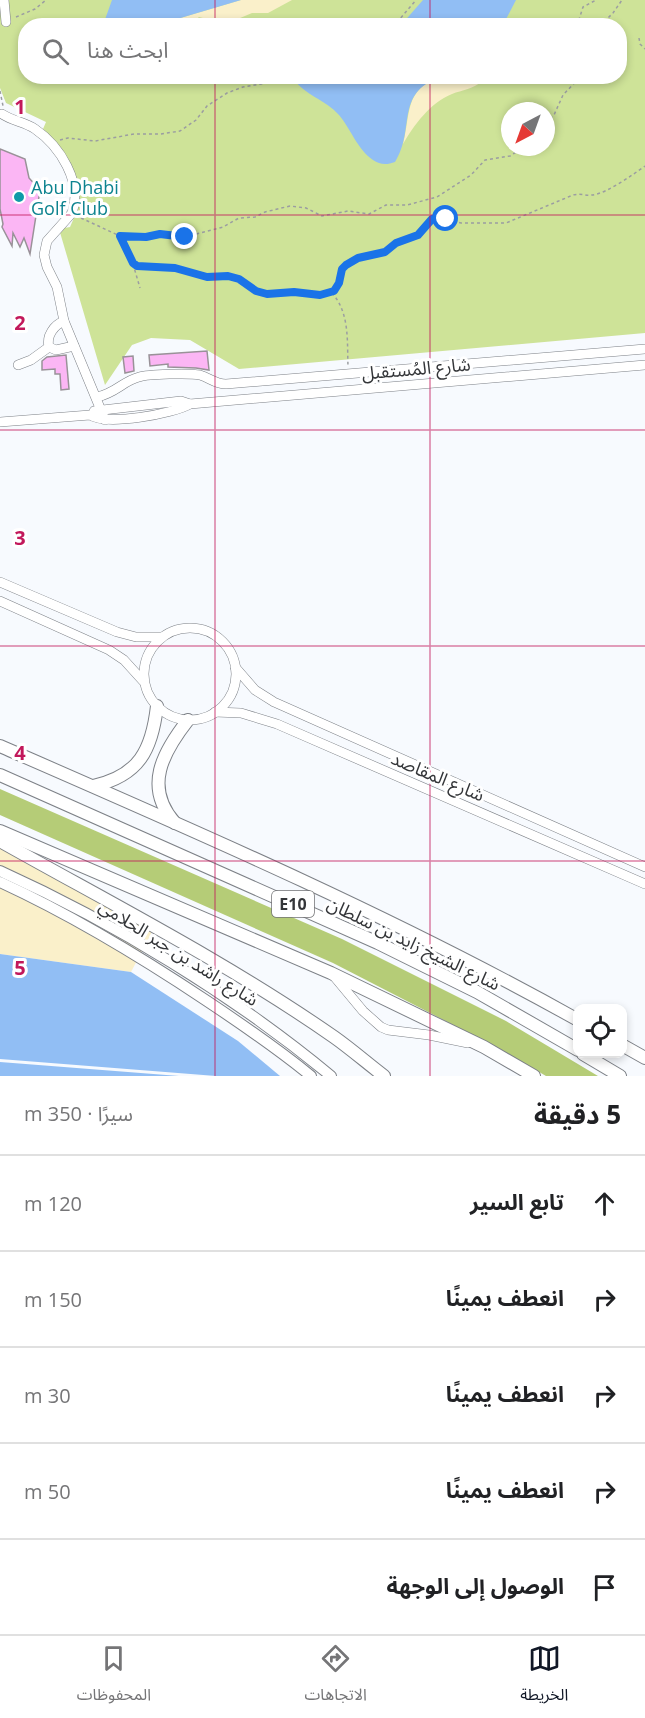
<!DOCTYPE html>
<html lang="ar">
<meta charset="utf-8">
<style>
:root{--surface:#fff;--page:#f6f6f6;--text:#202124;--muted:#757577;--line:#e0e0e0;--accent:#111827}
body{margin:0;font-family:"Open Sans","Noto Sans Arabic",sans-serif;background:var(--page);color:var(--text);direction:rtl}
.controls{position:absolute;right:18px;bottom:18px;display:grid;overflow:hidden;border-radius:12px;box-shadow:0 3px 9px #0003}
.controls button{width:54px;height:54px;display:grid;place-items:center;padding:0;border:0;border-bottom:2px solid var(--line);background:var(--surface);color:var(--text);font:30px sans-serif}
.compass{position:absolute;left:501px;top:102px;width:54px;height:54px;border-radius:50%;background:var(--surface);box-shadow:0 3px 9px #0003;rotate:221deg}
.stop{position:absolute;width:18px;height:18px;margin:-14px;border:4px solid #1a73e8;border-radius:50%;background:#fff}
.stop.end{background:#1a73e8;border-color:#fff;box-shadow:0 2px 6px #0008}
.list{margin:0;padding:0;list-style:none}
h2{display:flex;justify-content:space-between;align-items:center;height:78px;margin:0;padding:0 24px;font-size:26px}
h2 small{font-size:20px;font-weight:400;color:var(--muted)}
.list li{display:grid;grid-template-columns:39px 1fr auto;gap:18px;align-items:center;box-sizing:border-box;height:96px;padding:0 24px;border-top:2px solid var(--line)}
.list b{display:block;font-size:22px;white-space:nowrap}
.list em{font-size:20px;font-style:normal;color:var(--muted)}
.icon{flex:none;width:33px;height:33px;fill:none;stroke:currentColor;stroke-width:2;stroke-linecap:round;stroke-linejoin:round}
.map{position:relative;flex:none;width:645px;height:1076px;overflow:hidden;direction:ltr}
.search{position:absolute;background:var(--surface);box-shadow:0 3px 9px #0003;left:18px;right:18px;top:18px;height:66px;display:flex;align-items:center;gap:15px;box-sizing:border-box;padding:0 21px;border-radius:24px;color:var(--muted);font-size:22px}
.sheet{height:558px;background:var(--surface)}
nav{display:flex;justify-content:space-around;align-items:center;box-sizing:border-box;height:84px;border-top:2px solid var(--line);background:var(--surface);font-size:16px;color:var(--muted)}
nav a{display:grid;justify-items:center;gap:3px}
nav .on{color:var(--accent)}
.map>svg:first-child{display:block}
.green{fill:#cee398;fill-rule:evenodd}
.forest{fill:#b5cc77}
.sand{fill:#faf0ca}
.water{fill:#91bef4}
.building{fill:#fbb6f4;stroke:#999298;stroke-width:1.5}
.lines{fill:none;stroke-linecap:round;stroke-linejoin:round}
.minor-casing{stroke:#7d8187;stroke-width:10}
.major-casing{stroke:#7d8187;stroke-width:12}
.highway-casing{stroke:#7d8187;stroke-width:14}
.path{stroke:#9b9da1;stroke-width:1.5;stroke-dasharray:3 3;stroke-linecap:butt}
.minor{stroke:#fff;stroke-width:9}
.major{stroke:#fff;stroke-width:10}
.highway{stroke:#fff;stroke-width:12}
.route{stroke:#1a73e8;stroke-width:8}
.grid{fill:none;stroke:#c2185b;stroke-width:1.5;stroke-opacity:0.55}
.culture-dot{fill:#0f9aa8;stroke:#fff;stroke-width:2}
.labels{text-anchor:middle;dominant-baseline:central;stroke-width:6;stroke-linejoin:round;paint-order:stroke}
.shield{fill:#fff;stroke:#717274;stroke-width:1.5}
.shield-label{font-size:16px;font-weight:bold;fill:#343639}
.culture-label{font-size:18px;fill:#0d838f;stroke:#fff;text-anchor:start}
.street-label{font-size:18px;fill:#343639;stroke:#fff}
.grid-label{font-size:20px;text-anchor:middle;font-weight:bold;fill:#c2185b;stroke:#fff;stroke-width:6;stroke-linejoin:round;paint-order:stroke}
</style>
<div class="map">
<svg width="645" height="1076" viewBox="0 0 645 1076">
<rect width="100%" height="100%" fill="#f7fafe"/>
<path class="green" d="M0,0H645V333L239,369L190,340L151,338L132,345L105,385L59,229L70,227L77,211L78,200L53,139L43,129L46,122L6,103L0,88ZM26,26H620V76H26ZM510,111H546V147H510Z"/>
<path class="forest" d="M0,789L342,939L506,1021L598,1076H546L500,1049L333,963L0,815Z"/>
<g class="sand">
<path d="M241,0H292L268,13H252L226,24L199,17L190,25L167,26L177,19Z"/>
<path d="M440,76C454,77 468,83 482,81C474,89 462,90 452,94C431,102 414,125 403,144C411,112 404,91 440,76Z"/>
<path d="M0,841L155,926L131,972L0,954Z"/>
</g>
<g class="water">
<path d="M112,0H241L177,19L167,25H103Z"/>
<path d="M423,0H516L503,25H401Z"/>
<path d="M292,77H440C394,94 416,129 395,162C387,165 380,165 373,160C357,149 351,129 339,115C325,99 305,96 292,77Z"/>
<path d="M0,954L131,972L238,1041L280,1076H216L0,1059Z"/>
<path d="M0,1062L179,1076H0Z"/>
</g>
<g class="building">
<path d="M0,149L25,159L29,178L40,190L30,254L24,238L20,247L13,233L12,246L2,227L3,224L0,209Z"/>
<path d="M207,351L209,370L196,368L168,367V364L150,366L149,355Z"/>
<path d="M66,355L69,389L61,390L60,374H55V369L42,370V361L47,357Z"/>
<path d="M133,356L134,371L125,373L123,357Z"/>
</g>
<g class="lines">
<defs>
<g id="minor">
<path d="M4,0L6,22"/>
<path d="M2,114C12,121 25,122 35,129C60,146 83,183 72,213L47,241L44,255L47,267L57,287L64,321L105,420"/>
<path d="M64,321C54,325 46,336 49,347L56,350L74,346"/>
<path d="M18,365L31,360L49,347"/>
<path d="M97,397C116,393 123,381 139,377C148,374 190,373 200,375C210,378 215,384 226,384L645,349"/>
<path d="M94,411L181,401L190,404"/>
<path d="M0,422L90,415C106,426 173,414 190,404L645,365"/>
<path d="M0,582L117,632L136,637H161"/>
<path d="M0,601L109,650L124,660L143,681"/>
<circle cx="190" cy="674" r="46"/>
<path d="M235,667L255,690L274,702L645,867"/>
<path d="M215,712L241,713L277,724L645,884"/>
<path d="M333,975L363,1011L381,1027L388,1030L429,1035L468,1043"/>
</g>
<g id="major">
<path d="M0,871C115,923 233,995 331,1076"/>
<path d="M0,882C72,915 141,957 207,1001C243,1025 278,1049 311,1076"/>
</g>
<g id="highway">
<path d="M0,746C195,831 392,916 578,1020"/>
<path d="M0,775L378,943L477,992L578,1050"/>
<path d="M93,786C139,776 152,750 157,706"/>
<path d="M175,823C143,787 163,752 188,720"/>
<path d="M0,831L331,973L484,1047L534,1076"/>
<path d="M0,841C112,904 228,963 334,1037C351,1049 367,1063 384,1076"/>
<path d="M622,1045L645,1058"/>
<path d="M583,1054L620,1076"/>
</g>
</defs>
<use href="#minor" class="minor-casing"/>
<use href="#major" class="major-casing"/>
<use href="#highway" class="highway-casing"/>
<g class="path">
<path d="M16,17L35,9L46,0"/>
<path d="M385,26L399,20L416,0"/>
<path d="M577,26L583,7L596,0"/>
<path d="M600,26L613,13L622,0"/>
<path d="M639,38L640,44L645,49"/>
<path d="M0,91L3,106"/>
<path d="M546,123L554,115L563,95L581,76"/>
<path d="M60,140L68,138L95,141L134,134H161L180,131L196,120L207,106L227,93L243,87L267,83L273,76"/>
<path d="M81,218L120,236L140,237L160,234L185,237L223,227L239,218L255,217L265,212L290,206L306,208L322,216L348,211L369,214L386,205H407L437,197L471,175L485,160L510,156L524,147"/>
<path d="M120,236L133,263L137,266L175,268L207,277L228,276L239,279L256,291L267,294L276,295L294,292L319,295L334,291L339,283L343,269L346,265L358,258L385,252L396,243L418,235L432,219L441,218L461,223H506L573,195C580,193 586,196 592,195C608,193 632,175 645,166"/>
<path d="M133,264L140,288"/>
<path d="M332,293C350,313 347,342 348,366"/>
</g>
<use href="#minor" class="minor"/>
<use href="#major" class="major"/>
<use href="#highway" class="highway"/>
</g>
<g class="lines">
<path class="route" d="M185,237L160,234L146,237L120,236L133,263L137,266L175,268L207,277L228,276L239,279L256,291L267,294L294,292L320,295L334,291L339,283L342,269L346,265L358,258L385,252L396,243L418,235L432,219H446"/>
</g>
<path class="grid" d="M215,0V26M430,0V26M215,76V1076M430,76V1076M0,215H645M0,430H645M0,646H645M0,861H645"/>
<circle class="culture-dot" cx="19" cy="197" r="6"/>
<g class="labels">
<rect class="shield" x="272" y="891" width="42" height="26" rx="4.5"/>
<g class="shield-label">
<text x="293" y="904">E10</text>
</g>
<g class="culture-label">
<text x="31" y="187">Abu Dhabi<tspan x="31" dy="21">Golf Club</tspan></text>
</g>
<g class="street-label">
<text transform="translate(416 368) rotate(-5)">شارع المُستقبل</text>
<text transform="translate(438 776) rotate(23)">شارع المقاصد</text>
<text transform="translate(414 943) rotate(26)">شارع الشيخ زايد بن سلطان</text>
<text transform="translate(179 952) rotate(32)">شارع راشد بن جبر الحلامي</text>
</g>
</g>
<g class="grid-label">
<text x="20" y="114">1</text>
<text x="20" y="330">2</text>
<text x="20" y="545">3</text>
<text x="20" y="760">4</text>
<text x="20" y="975">5</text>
</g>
</svg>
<div class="controls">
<button><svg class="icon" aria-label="locate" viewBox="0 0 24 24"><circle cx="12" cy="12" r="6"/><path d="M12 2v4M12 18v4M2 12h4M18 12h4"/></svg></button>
</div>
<svg class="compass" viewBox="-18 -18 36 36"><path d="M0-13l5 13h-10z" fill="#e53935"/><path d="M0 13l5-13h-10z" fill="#757577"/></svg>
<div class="stop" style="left:446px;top:219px"></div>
<div class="stop end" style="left:185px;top:237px"></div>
<div class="search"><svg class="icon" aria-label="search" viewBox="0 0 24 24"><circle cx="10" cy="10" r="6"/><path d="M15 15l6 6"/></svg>ابحث هنا</div>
</div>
<section class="sheet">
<h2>5 دقيقة<small>سيرًا · 350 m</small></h2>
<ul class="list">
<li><svg class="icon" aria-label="ahead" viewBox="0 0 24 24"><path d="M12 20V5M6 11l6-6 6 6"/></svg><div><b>تابع السير</b></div><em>120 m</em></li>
<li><svg class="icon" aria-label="right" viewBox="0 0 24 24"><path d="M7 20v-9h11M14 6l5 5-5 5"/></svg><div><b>انعطف يمينًا</b></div><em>150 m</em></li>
<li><svg class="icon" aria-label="right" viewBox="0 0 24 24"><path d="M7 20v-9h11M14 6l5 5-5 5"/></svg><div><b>انعطف يمينًا</b></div><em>30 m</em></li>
<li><svg class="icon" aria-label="right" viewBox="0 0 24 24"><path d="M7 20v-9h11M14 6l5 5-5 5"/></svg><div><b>انعطف يمينًا</b></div><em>50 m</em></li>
<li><svg class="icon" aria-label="arrive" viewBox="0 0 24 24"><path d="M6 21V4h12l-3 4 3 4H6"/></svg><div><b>الوصول إلى الوجهة</b></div></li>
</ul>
</section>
<nav>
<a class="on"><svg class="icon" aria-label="map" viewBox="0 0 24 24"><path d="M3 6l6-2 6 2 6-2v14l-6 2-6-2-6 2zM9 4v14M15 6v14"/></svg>الخريطة</a>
<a><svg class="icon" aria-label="directions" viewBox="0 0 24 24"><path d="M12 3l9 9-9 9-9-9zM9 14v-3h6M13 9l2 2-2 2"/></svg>الاتجاهات</a>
<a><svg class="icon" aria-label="saved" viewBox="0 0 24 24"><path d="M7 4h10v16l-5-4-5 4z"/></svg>المحفوظات</a>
</nav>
